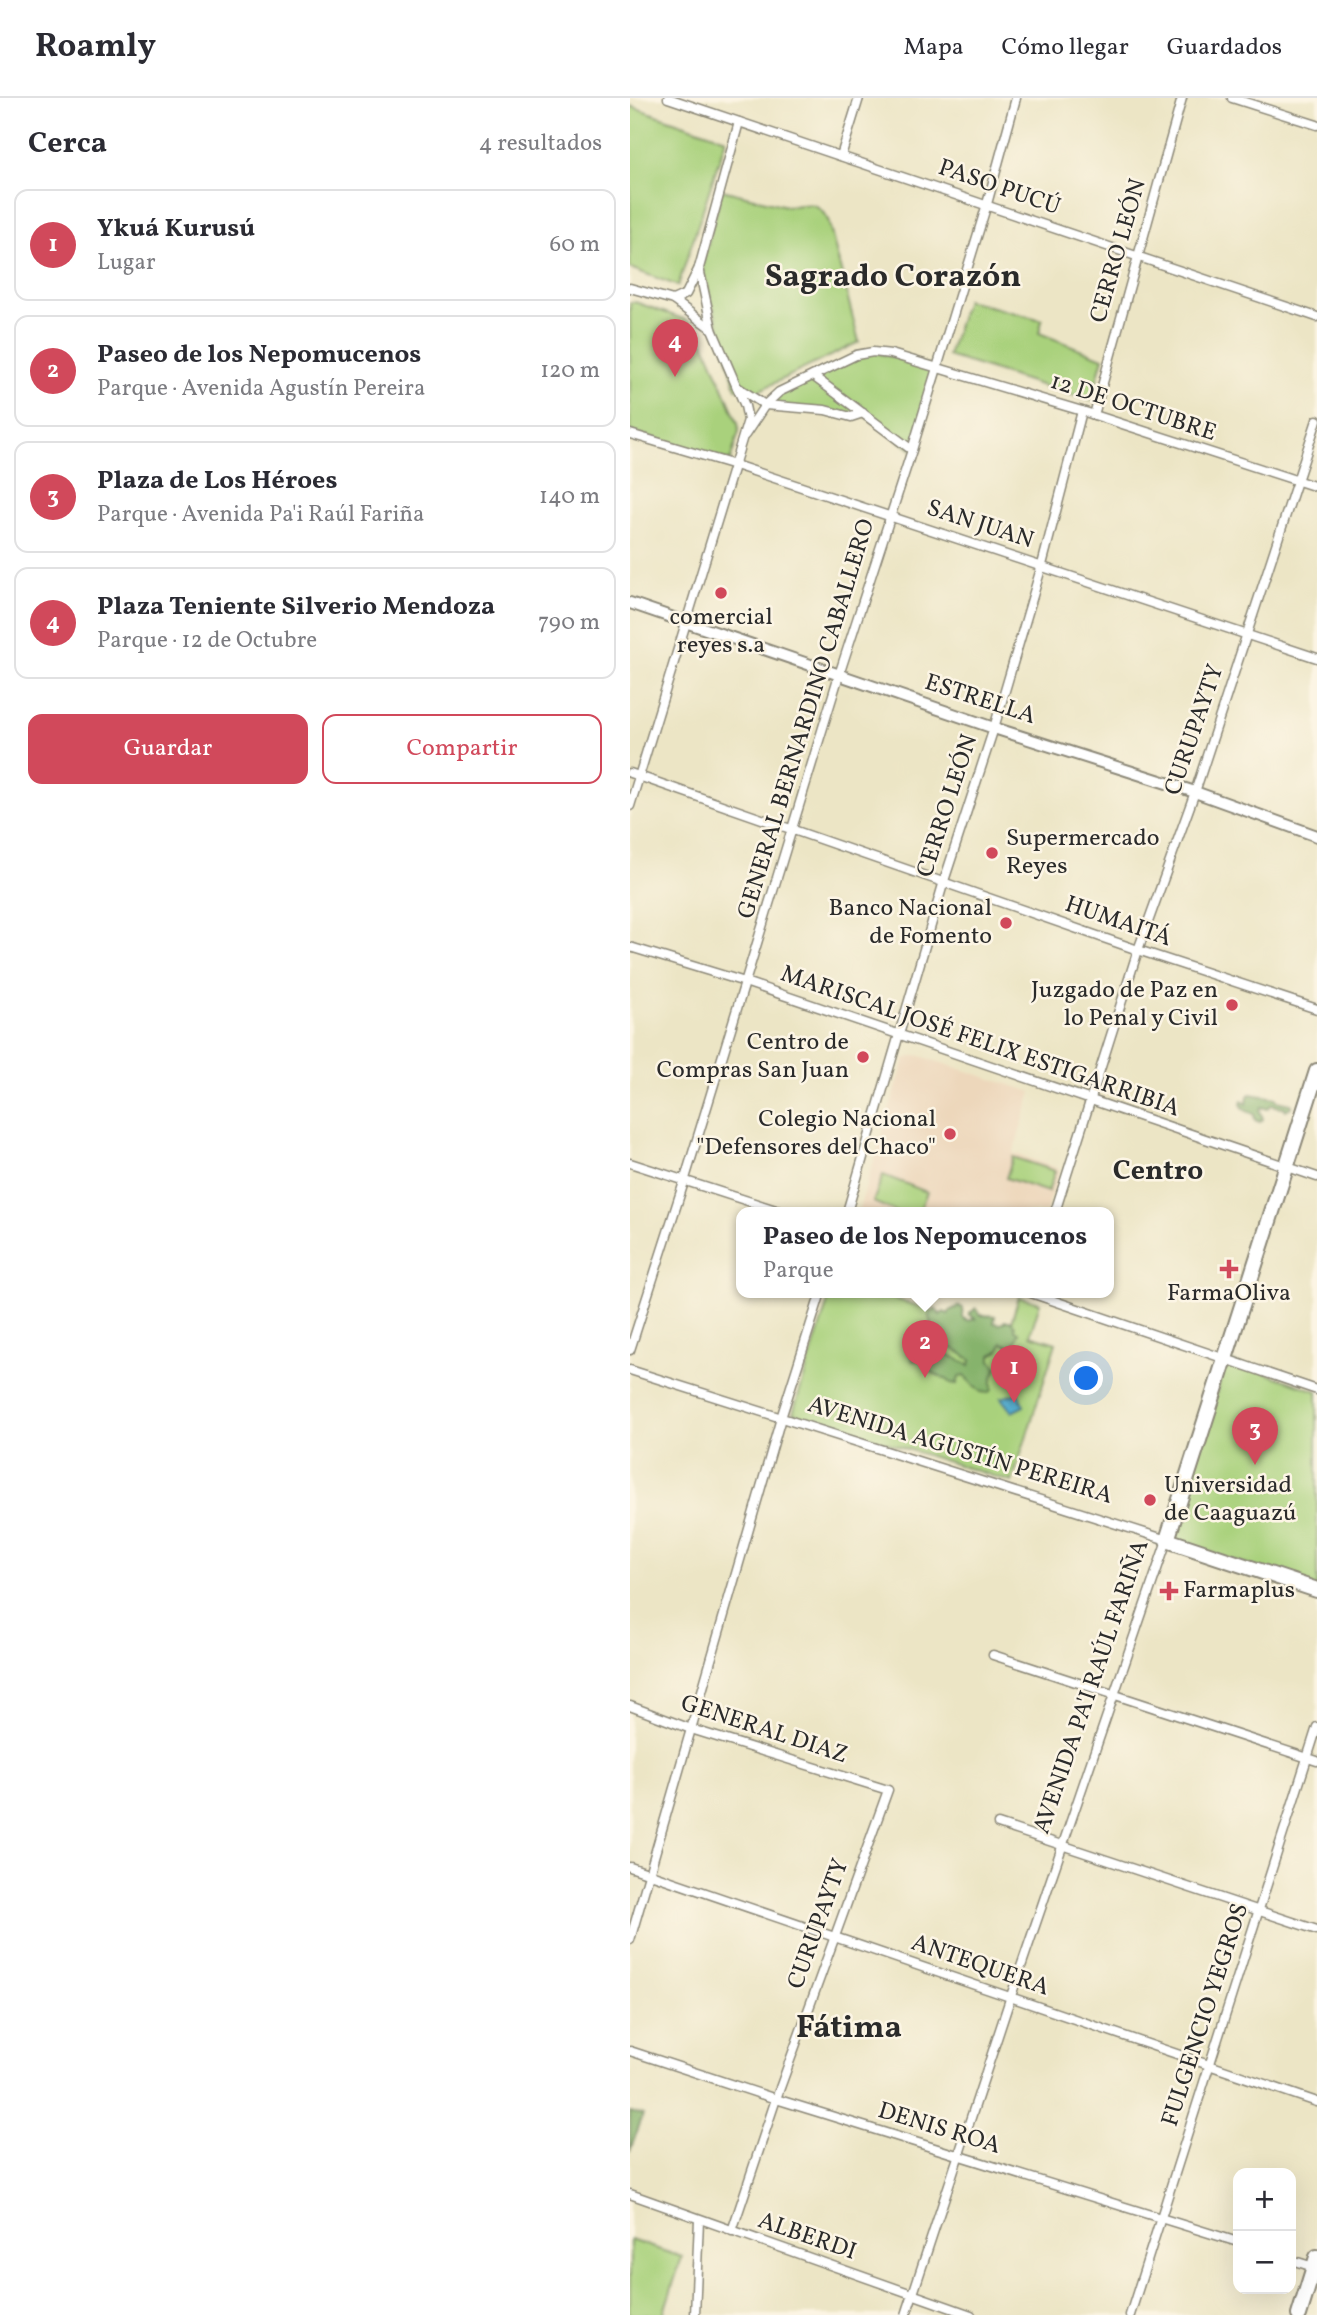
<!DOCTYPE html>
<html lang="es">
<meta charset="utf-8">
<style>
:root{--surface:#fff;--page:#f2f2f3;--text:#2b2b33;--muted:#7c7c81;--line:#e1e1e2;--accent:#d1495b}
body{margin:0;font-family:Vollkorn,serif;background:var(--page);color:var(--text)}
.controls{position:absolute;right:21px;bottom:21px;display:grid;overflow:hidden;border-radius:14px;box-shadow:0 7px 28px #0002}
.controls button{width:63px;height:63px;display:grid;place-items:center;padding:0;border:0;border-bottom:2px solid var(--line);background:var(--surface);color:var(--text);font:35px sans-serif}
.you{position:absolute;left:457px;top:1281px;width:24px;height:24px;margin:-18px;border:5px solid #fff;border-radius:50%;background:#1a73e8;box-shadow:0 0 0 10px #1a73e833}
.badge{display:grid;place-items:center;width:46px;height:46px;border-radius:50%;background:var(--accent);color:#fff;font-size:23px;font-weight:700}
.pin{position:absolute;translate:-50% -58px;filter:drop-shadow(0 2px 4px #0008)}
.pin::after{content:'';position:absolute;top:37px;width:24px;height:21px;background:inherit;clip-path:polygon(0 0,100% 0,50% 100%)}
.popup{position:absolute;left:106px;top:1109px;width:378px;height:91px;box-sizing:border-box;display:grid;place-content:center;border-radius:14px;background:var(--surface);filter:drop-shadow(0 2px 5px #0005);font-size:23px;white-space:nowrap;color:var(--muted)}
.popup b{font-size:26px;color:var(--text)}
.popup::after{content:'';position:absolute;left:50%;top:100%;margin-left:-14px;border:14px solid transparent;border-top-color:var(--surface)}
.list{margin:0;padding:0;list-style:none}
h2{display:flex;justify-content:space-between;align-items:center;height:91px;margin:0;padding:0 28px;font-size:30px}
h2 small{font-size:23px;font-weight:400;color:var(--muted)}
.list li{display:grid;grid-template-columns:46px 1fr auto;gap:21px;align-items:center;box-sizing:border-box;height:112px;margin:0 14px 14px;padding:0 14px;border:2px solid var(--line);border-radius:14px}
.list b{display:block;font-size:26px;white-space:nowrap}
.list p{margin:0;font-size:23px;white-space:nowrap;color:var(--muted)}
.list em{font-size:23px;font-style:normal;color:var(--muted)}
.actions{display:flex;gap:14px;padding:21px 28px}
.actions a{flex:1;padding:16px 0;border:2px solid var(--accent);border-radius:14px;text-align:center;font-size:24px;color:var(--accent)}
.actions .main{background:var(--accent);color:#fff}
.map{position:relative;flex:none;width:687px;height:2217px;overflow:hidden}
header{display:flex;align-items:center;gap:42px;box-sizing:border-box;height:98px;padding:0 35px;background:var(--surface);border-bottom:2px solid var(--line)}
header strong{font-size:33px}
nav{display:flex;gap:38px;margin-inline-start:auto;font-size:24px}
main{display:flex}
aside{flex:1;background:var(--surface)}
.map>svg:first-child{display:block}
.built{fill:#edd7bb}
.green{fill:#a9d17c;stroke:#6a7e54;stroke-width:2}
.forest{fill:#86b36c;stroke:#586f4c;stroke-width:2}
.water{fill:#51accf;stroke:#3e6c7d;stroke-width:2}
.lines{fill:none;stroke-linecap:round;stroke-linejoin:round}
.street-casing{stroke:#8c8878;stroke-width:11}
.secondary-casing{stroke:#8c8878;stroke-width:14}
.highway-casing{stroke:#8c8878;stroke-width:18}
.street{stroke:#fff;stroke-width:8}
.secondary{stroke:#fff;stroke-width:10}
.highway{stroke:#fff;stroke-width:14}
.poi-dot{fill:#d1495b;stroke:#fcf5e5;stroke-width:2.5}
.labels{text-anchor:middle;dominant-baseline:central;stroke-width:5;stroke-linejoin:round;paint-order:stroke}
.street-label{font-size:24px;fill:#2b2b2b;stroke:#fcf5e5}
.poi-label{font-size:24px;fill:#2b2b2b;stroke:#fcf5e5;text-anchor:end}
.quarter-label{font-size:28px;font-weight:bold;fill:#2b2b2b;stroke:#fcf5e5}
.district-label{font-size:32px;font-weight:bold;fill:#2b2b2b;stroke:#fcf5e5}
</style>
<header>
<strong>Roamly</strong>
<nav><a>Mapa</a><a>Cómo llegar</a><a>Guardados</a></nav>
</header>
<main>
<aside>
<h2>Cerca<small>4 resultados</small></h2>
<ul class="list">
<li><span class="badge">1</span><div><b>Ykuá Kurusú</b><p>Lugar</p></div><em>60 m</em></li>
<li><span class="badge">2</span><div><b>Paseo de los Nepomucenos</b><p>Parque · Avenida Agustín Pereira</p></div><em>120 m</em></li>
<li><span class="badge">3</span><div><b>Plaza de Los Héroes</b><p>Parque · Avenida Pa'i Raúl Fariña</p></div><em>140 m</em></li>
<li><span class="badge">4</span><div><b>Plaza Teniente Silverio Mendoza</b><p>Parque · 12 de Octubre</p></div><em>790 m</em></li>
</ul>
<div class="actions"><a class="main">Guardar</a><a>Compartir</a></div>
</aside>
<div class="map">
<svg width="687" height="2217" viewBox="0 0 687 2217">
<rect width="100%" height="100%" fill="#fcf5e5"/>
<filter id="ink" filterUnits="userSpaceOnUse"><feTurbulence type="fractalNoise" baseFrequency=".0143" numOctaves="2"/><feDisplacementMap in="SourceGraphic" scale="14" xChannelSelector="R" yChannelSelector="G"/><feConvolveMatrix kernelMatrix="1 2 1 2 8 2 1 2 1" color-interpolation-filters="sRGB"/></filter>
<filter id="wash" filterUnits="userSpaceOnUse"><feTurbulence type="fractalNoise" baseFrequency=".00686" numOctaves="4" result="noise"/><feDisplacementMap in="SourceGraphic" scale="28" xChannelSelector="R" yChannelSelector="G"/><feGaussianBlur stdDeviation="1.57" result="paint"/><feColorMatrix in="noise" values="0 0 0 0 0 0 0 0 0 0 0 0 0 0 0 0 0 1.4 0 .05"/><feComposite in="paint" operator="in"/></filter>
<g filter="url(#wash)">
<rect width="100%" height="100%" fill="#ece5c5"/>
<path class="built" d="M287,957L402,994L383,1055L430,1071L416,1114H228L275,961Z"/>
<g class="green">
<path d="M0,8L96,41L48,188L0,170Z"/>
<path d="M92,92L156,108C178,109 184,98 198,122L229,244L122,296L106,290L72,169Z"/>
<path d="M336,202L412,222L409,235L473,260L461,303L318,258Z"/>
<path d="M5,204L59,223L69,232L108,325L109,333L100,363L0,333V205Z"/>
<path d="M243,254L307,269L282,352L233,316L221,319L135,307L149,294Z"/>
<path d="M383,1059L425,1073L418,1094L376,1080Z"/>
<path d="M253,1077L297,1094L289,1114H267L243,1104Z"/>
<path d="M201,1194H243L377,1237L389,1199L410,1205L400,1237L426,1245L382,1384L163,1315Z"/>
<path d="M597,1262L687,1293V1490L540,1441Z"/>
<path d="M0,2142L52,2159L33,2217H0Z"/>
</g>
<g class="forest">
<path d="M620,996L646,1000L647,1003L661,1006V1009L656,1012L654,1009L650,1010L642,1006L638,1011L632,1009L630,1012L633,1021L630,1024L625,1022L624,1016L615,1012L611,1006L612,1003L617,1006L618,998Z"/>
<path d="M329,1208L333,1210V1219L337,1223L345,1221L339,1216L346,1210L350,1217L365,1218L364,1225L371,1226L375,1223H381L385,1228V1232L389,1234L385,1245L380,1248L372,1245L369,1253L361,1257V1262L367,1270L362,1281V1292L358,1295L351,1294L334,1278L329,1279L327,1286L321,1285C316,1279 313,1281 307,1277C300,1274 295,1269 291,1262L283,1263L277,1252L280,1250L289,1254L297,1250V1247L301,1249L304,1256H317L340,1267L341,1262C326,1250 309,1247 298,1230L301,1224L299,1216L305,1210L310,1217L314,1214L318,1216L321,1212Z"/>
<path d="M0,2014L13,2017L0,2053Z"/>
</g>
<path class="water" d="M388,1295L394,1308L382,1314L371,1300Z"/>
</g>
<g filter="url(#ink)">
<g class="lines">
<defs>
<g id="street">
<path d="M38,0L687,219"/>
<path d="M602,0L687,27"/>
<path d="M211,58L229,0"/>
<path d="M0,190L43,202L82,231"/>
<path d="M43,202L56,196L69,170L109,24"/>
<path d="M183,278L282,352"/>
<path d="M107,289L135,307L195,312L221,319L233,315"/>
<path d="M464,317L552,0"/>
<path d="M0,336L105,367L687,560"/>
<path d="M115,337L135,307L149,294L226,257L243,254L261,256L452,313L687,389"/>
<path d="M0,675L508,852L687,911"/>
<path d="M0,708L118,322L115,308L82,231L69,170"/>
<path d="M0,849L115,884L687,1079"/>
<path d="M0,1065L152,1114"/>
<path d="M217,1114L314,783L364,630L412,467L452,313"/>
<path d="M425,1114L508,852L565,694L687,322"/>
<path d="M398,1194L687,1292"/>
<path d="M0,1252L54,1084L209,577L282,352L357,106L386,0"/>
<path d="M0,1272L537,1442L381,1898L276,2217"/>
<path d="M363,1557L687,1663"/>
<path d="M0,1608L61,1631L258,1692L146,2001L102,2133"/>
<path d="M368,1726L687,1832"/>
<path d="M0,1769L687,2004"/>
<path d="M0,1842L151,1320L191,1194"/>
<path d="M0,1953L146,2001L608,2144"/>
<path d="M0,2096L341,2217"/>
<path d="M661,2162L687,2170"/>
<path d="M65,2217L69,2122"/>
<path d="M500,2217L687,1629"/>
</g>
<path id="secondary" d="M0,505L364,630L565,694L687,738"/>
<g id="highway">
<path d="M687,973L537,1442L687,1492"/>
<path d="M669,2217L687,2159"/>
</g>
</defs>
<use href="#street" class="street-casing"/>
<use href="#secondary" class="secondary-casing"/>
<use href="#highway" class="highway-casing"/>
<use href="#street" class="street"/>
<use href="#secondary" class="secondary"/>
<use href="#highway" class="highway"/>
</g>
</g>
<g class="poi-dot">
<circle cx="91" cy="495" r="7"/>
<circle cx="362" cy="755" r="7"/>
<circle cx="376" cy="825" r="7"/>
<circle cx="602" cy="907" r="7"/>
<circle cx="233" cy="959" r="7"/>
<circle cx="320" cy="1036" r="7"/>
<path d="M595.5 1160.5h7v7h7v7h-7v7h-7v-7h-7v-7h7z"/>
<circle cx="520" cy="1402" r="7"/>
<path d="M535.5 1482.5h7v7h7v7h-7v7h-7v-7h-7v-7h7z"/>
</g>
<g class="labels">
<g class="street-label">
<text transform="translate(369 90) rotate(19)">PASO PUCÚ</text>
<text transform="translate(489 153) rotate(-74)">CERRO LEÓN</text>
<text transform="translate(503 310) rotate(18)">12 DE OCTUBRE</text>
<text transform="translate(350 427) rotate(18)">SAN JUAN</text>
<text transform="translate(350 602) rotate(18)">ESTRELLA</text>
<text transform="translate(177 621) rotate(-73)">GENERAL BERNARDINO CABALLERO</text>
<text transform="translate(565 632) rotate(-71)">CURUPAYTY</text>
<text transform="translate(318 708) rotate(-72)">CERRO LEÓN</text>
<text transform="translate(488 824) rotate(19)">HUMAITÁ</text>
<text transform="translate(350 944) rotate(19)">MARISCAL JOSÉ FELIX ESTIGARRIBIA</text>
<text transform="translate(330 1353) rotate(17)">AVENIDA AGUSTÍN PEREIRA</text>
<text transform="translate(462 1589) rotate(-71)">AVENIDA PA'I RAÚL FARIÑA</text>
<text transform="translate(134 1632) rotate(18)">GENERAL DIAZ</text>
<text transform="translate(189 1826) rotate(-70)">CURUPAYTY</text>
<text transform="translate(350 1868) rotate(19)">ANTEQUERA</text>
<text transform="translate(576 1917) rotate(-72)">FULGENCIO YEGROS</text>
<text transform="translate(309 2031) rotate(17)">DENIS ROA</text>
<text transform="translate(177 2139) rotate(19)">ALBERDI</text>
</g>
<g class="poi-label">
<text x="91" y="520" text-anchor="middle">comercial<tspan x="91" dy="28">reyes s.a</tspan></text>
<text x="376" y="741" text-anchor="start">Supermercado<tspan x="376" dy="28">Reyes</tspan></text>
<text x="362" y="811">Banco Nacional<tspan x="362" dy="28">de Fomento</tspan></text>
<text x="588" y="893">Juzgado de Paz en<tspan x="588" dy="28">lo Penal y Civil</tspan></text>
<text x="219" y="945">Centro de<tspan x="219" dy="28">Compras San Juan</tspan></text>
<text x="306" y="1022">Colegio Nacional<tspan x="306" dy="28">"Defensores del Chaco"</tspan></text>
<text x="599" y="1196" text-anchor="middle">FarmaOliva</text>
<text x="534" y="1388" text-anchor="start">Universidad<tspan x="534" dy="28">de Caaguazú</tspan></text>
<text x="553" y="1493" text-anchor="start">Farmaplus</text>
</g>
<g class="quarter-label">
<text x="528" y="1073">Centro</text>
</g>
<g class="district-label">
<text x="263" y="180">Sagrado Corazón</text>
<text x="219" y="1931">Fátima</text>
</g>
</g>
</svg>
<div class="controls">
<button>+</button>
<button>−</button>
</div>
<div class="you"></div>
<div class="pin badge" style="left:384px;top:1305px">1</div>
<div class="pin badge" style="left:295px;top:1280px">2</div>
<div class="popup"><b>Paseo de los Nepomucenos</b>Parque</div>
<div class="pin badge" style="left:625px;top:1367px">3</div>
<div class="pin badge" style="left:45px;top:279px">4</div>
</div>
</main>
